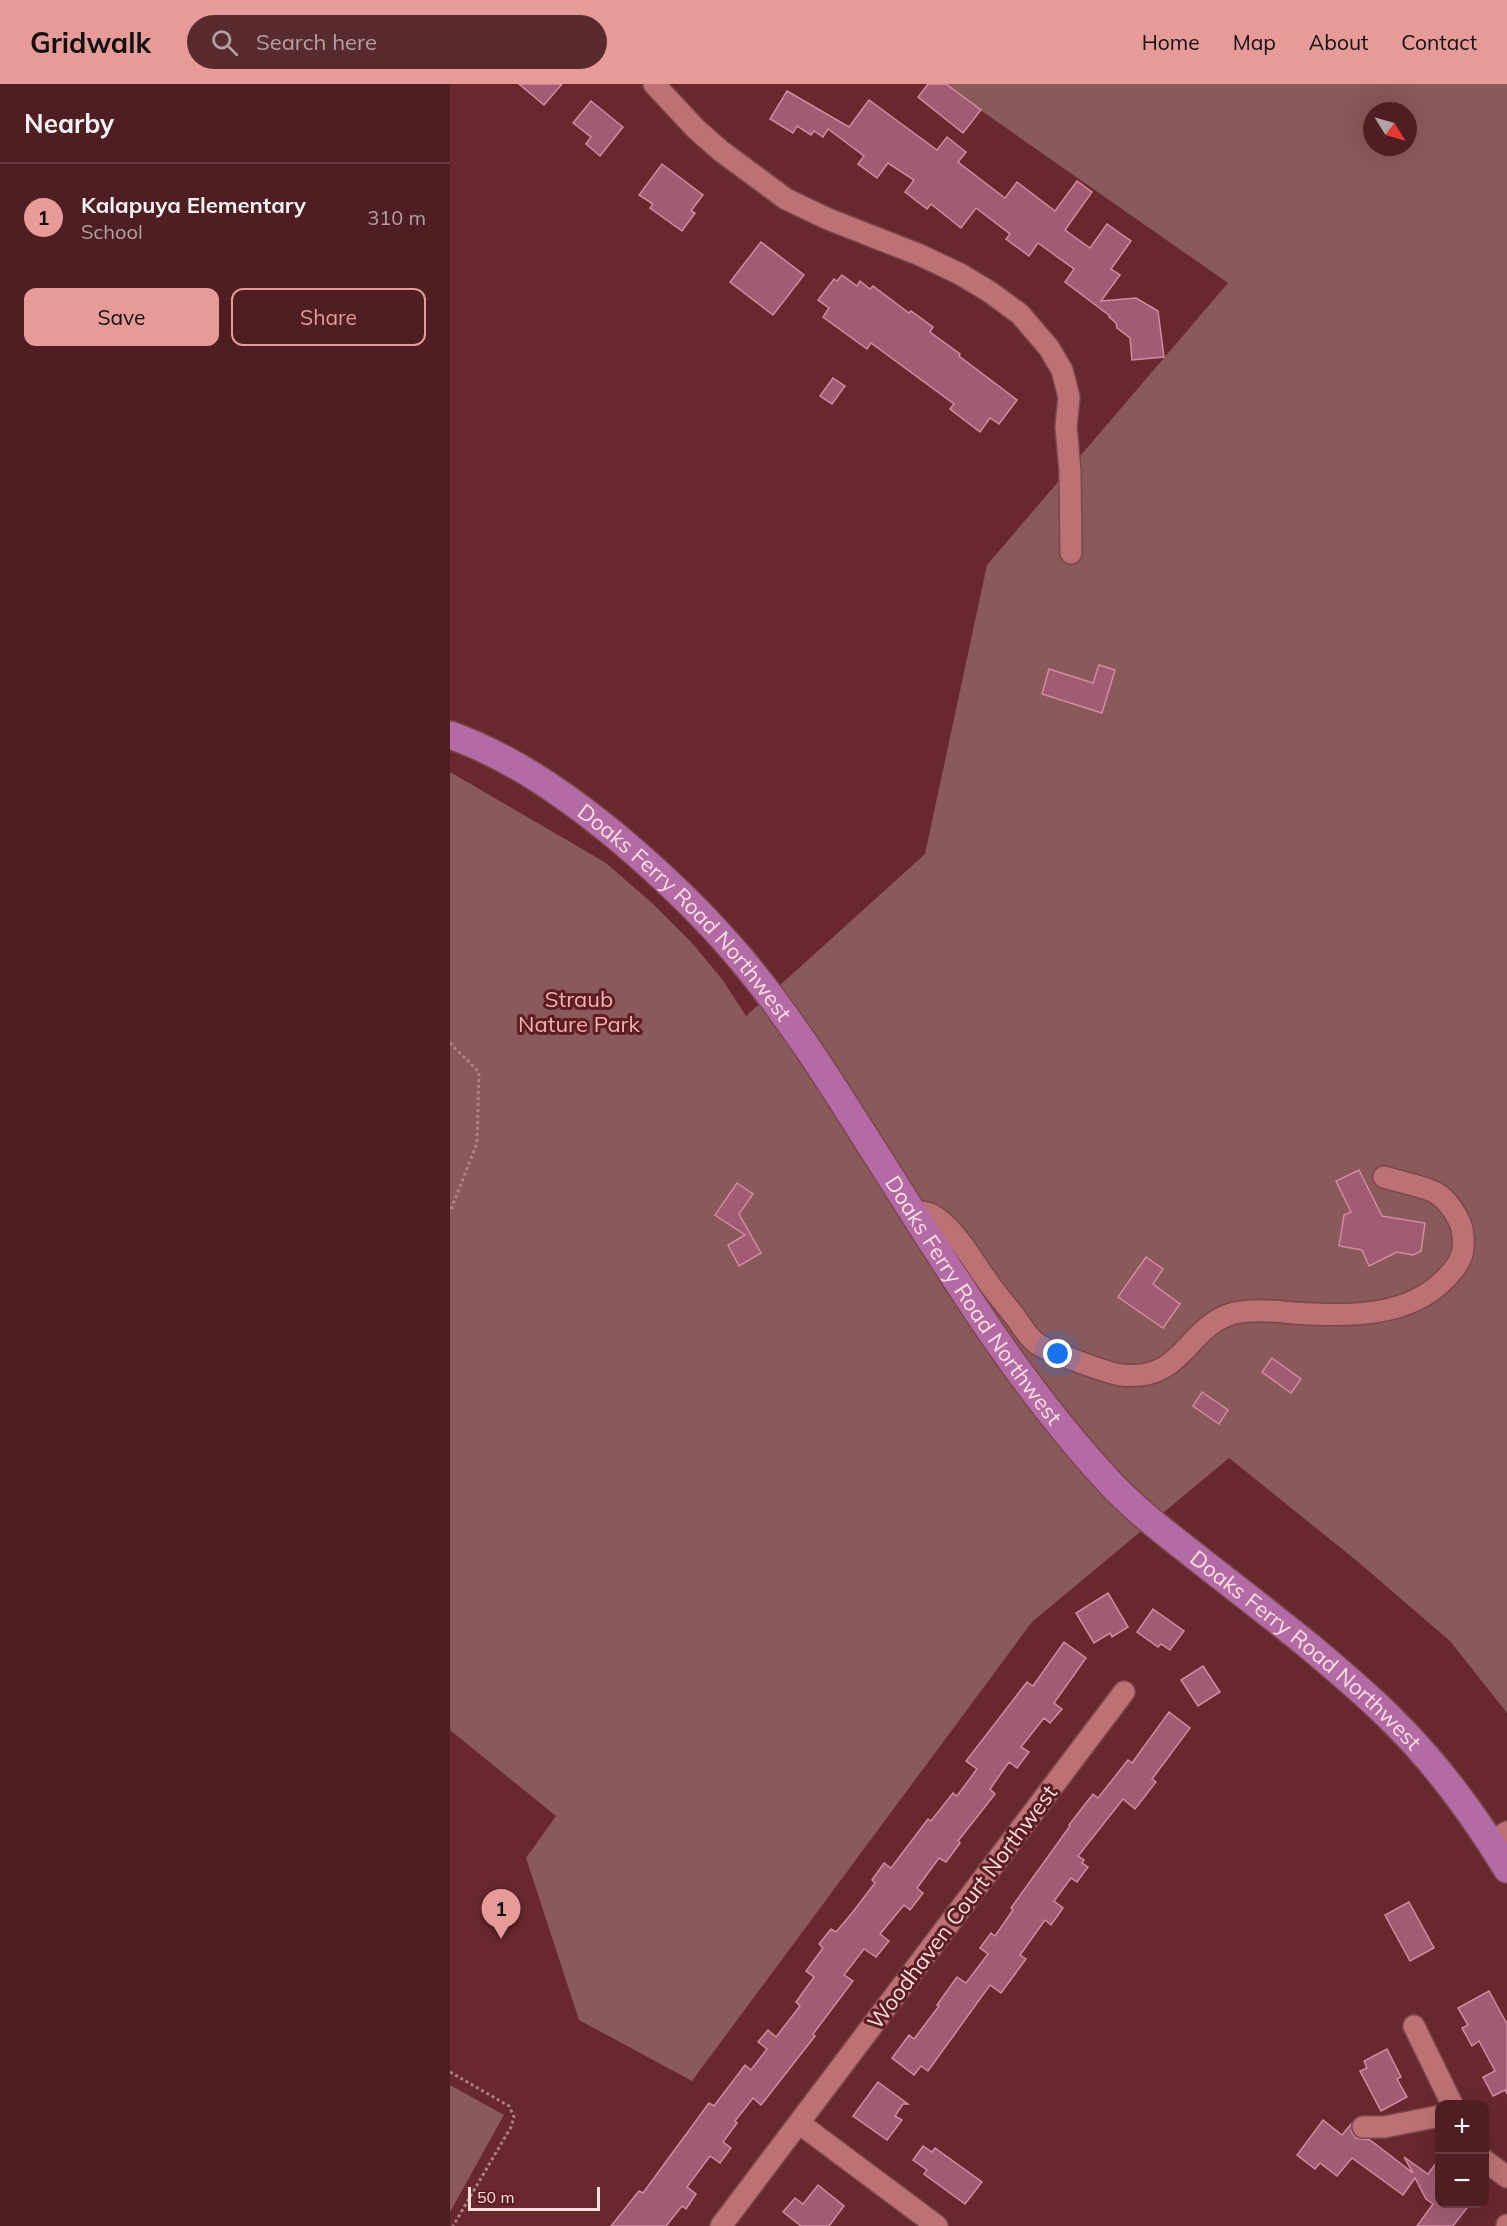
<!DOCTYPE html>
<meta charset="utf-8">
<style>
:root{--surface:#4f1e22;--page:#592b2f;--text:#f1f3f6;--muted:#b3a2a5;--line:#663c40;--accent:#e69b98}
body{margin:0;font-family:Mulish,sans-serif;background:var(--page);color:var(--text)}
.controls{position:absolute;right:18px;bottom:18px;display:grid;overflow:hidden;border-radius:12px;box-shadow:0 6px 24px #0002}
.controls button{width:54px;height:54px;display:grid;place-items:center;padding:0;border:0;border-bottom:2px solid var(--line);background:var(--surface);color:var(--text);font:30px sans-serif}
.compass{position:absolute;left:913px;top:18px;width:54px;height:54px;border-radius:50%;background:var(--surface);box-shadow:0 6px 24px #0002;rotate:127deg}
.scale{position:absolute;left:18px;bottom:15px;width:132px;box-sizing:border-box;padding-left:6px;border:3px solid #f9e0df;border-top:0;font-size:16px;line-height:21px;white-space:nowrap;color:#f9e0df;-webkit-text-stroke:4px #5d1d23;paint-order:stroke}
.you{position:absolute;left:608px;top:1270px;width:21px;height:21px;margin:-15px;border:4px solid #fff;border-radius:50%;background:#1a73e8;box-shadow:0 0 0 9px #1a73e833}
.badge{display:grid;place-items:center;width:39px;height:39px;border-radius:50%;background:var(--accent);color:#111;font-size:20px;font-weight:700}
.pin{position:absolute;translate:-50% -50px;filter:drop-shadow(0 2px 3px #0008)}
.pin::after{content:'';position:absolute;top:32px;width:21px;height:18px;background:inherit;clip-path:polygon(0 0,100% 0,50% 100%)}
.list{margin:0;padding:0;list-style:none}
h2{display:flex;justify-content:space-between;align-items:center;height:78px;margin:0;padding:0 24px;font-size:26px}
h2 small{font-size:20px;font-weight:400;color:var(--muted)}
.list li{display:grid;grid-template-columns:39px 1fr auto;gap:18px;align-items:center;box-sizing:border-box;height:108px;padding:0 24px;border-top:2px solid var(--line)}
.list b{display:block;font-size:22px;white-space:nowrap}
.list p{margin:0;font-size:20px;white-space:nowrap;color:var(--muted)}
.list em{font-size:20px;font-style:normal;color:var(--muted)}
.actions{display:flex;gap:12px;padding:18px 24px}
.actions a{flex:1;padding:14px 0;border:2px solid var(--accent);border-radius:12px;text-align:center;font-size:21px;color:var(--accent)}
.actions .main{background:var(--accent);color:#111}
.icon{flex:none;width:33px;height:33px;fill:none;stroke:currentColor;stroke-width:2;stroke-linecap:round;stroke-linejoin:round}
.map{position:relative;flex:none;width:1057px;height:2142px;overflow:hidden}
header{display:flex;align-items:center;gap:36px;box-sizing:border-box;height:84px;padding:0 30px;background:var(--accent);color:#111}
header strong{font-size:28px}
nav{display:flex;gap:33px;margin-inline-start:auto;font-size:21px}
.search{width:420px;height:54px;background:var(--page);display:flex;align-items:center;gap:15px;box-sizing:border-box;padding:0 21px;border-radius:33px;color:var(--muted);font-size:22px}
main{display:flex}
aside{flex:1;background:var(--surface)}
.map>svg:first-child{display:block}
.green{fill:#8a595a;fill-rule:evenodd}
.building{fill:#a05c73;stroke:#d38aa2;stroke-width:1.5}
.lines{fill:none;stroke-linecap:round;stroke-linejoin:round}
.minor-casing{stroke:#7c464d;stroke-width:24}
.major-casing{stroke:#7c464d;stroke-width:30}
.path{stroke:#af8284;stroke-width:3;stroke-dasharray:3 3;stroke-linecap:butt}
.minor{stroke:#bc7274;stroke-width:21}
.major{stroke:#b46aa5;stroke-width:27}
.labels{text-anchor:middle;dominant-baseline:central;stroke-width:6;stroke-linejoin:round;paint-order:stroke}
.street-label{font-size:22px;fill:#f9e0df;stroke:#5d1d23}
.park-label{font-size:22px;fill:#f2b1b2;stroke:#5d1d23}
</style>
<header>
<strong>Gridwalk</strong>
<div class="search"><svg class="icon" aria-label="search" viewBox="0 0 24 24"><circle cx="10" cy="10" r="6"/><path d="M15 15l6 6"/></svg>Search here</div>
<nav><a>Home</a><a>Map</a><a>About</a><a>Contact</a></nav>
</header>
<main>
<aside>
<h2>Nearby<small></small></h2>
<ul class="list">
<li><span class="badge">1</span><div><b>Kalapuya Elementary</b><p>School</p></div><em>310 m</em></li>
</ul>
<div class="actions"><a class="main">Save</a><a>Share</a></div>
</aside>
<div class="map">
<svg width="1057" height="2142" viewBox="0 0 1057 2142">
<rect width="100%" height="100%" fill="#69282d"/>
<g class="green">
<path d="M493,0H1057V1629L1000,1557L907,1477L779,1374L582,1538L242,1997L129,1936L76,1774L106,1732L0,1646V688L156,779L202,819L242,859L272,895L296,932L475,770L537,481L778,199ZM922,27H958V63H922Z"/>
<path d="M0,2001L54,2031L0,2128Z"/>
</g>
<g class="building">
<path d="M69,0H112L94,21Z"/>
<path d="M478,0H496L531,26L513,49L468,13Z"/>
<path d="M337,7L399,43L419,16L487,66L497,53L516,68L508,78L555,114L567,98L605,127L627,97L642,108L615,146L640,164L657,140L681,157L661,185L670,191L651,217L686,214L708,227L714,273L682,276L680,254L667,244L666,239L659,233L660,232L615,198L624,185L588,159L579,172L556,155L560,150L526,124L511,144L481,120L477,125L455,108L464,96L438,79L427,94L408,80L414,72L378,45L373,53L364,47L361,51L347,42L343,49L320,35Z"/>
<path d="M141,17L173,43L150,72L136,60L141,53L123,39Z"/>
<path d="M212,80L253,111L241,127L245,129L232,147L200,124L203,120L189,111Z"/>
<path d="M311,158L354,191L323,231L280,198Z"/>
<path d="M392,191L407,202L410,197L420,205L423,202L459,229L461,227L483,243L480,248L510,270L509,272L567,316L549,340L540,334L530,348L500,325L504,320L421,259L417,265L373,233L379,224L368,216L384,195L387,197Z"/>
<path d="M383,294L395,302L382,320L370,312Z"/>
<path d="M649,581L665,586L652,629L592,610L599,585L643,599Z"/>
<path d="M909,1086L932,1132L975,1139L971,1167L963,1171L947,1168L919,1182L912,1166L889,1162L894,1131L901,1128L886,1097Z"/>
<path d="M287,1099L303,1110L289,1130L311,1169L289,1182L278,1161L295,1151L265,1131Z"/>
<path d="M696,1173L713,1185L703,1200L730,1220L713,1244L668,1213Z"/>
<path d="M822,1274L851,1295L841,1309L812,1288Z"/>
<path d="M752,1308L778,1326L769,1340L743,1322Z"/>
<path d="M658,1509L678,1543L662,1553L660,1549L644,1559L626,1529Z"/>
<path d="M703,1525L734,1547L720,1566L711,1560L708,1563L687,1548Z"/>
<path d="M614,1558L636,1574L604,1619L612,1625L600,1639L594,1634L571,1663L579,1668L567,1684L559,1678L540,1705L545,1710L508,1757L510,1759L496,1778L489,1774L467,1804L473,1809L460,1826L454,1821L430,1850L439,1857L426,1873L414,1865L394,1891L403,1897L363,1950L365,1952L311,2021L303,2014L285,2037L287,2039L273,2058L281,2064L270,2079L260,2072L237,2103L246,2110L236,2125L232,2122L216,2142H161L189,2107L193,2109L259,2019L264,2022L295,1981L301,1986L317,1965L308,1958L318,1946L326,1953L350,1922L346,1918L364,1893L356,1887L373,1864L369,1860L381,1845L386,1848L402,1829L425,1799L422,1796L434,1779L441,1784L478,1735L481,1737L503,1709L507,1712L527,1685L516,1677L577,1598L583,1602Z"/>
<path d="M753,1582L770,1608L748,1622L731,1596Z"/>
<path d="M719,1628L740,1644L702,1695L706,1698L685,1725L673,1715L628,1772L634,1776L632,1779L638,1783L627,1798L621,1794L604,1817L613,1824L601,1841L595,1836L570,1871L576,1875L551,1909L540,1901L478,1987L471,1982L464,1991L442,1974L459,1951L464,1955L489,1922L487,1921L507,1893L516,1899L538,1870L530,1864L541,1849L545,1852L563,1826L561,1824L620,1742L619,1741L643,1710L648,1714L678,1676L682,1679Z"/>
<path d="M959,1818L984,1864L960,1877L935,1831Z"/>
<path d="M1039,1907L1057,1940V2010L1055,2006L1043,2012L1033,1993L1045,1987L1029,1957L1022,1962L1012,1944L1018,1941L1008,1924Z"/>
<path d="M937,1965L951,1993L947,1995L957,2013L931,2027L910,1987L917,1984L914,1977Z"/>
<path d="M428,1998L458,2020H453L445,2032L452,2036L437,2056L403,2032Z"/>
<path d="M873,2036L892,2051L901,2040L902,2049L906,2054L920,2056L963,2089L954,2073L978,2090L990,2074V2120H1020L1003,2142H967L983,2120L976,2115L965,2094L953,2111L902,2074L887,2092L870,2079L865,2085L847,2071Z"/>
<path d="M473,2062L482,2068L485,2064L532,2098L515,2120L474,2090L477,2086L463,2076Z"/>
<path d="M368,2101L394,2122L379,2142H351L333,2128L345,2114L353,2120Z"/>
</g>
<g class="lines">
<defs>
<g id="minor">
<path d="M204,0L246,45L271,67L336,115L378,135L470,171L510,190L540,208L570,230L599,264L612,286L619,313L616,343L620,387L621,469"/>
<path d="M462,1127C468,1128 475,1128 480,1130C503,1140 524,1179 538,1198C547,1211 557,1222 566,1234C572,1242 578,1253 586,1259C597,1267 657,1289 671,1291C733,1298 735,1245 781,1230C798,1225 826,1227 844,1229C895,1232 959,1235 997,1193C1012,1178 1016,1166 1012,1145C1009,1133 997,1115 986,1109C977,1103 946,1097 934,1093"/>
<path d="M1041,1759L1057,1748"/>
<path d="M964,1942L1002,2020"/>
<path d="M349,2039L487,2142"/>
<path d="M913,2043H934L990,2032"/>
<path d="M1034,2076L1057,2093"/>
<path d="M271,2142L674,1608"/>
<path d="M1057,2142V2141"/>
</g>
<g id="major">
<path id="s1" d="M0,651C62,673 117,712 167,753C211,790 254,831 291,875C338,931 378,994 417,1056C493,1175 566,1299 663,1402C687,1427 714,1448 741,1469C780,1500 820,1530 859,1562C889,1587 920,1613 947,1641C989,1683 1026,1734 1057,1785"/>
</g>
</defs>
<use href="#minor" class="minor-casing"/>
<use href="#major" class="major-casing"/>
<g class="path">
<path d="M0,959L29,988L27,1059L0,1128"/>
<path d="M0,1988L59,2022L64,2033L61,2043L3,2142"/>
</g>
<use href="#minor" class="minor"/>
<use href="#major" class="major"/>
</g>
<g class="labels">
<g class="street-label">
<text stroke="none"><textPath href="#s1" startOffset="298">Doaks Ferry Road Northwest</textPath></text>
<text stroke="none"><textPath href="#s1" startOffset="784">Doaks Ferry Road Northwest</textPath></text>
<text stroke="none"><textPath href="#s1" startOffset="1270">Doaks Ferry Road Northwest</textPath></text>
<text transform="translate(512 1823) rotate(-53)">Woodhaven Court Northwest</text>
</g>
<g class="park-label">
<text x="129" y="915">Straub<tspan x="129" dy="25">Nature Park</tspan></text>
</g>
</g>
</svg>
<div class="controls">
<button>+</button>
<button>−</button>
</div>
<svg class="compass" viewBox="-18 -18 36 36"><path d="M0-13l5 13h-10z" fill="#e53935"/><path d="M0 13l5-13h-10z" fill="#b3a2a5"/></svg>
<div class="scale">50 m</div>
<div class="you"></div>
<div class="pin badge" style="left:51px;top:1855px">1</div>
</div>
</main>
